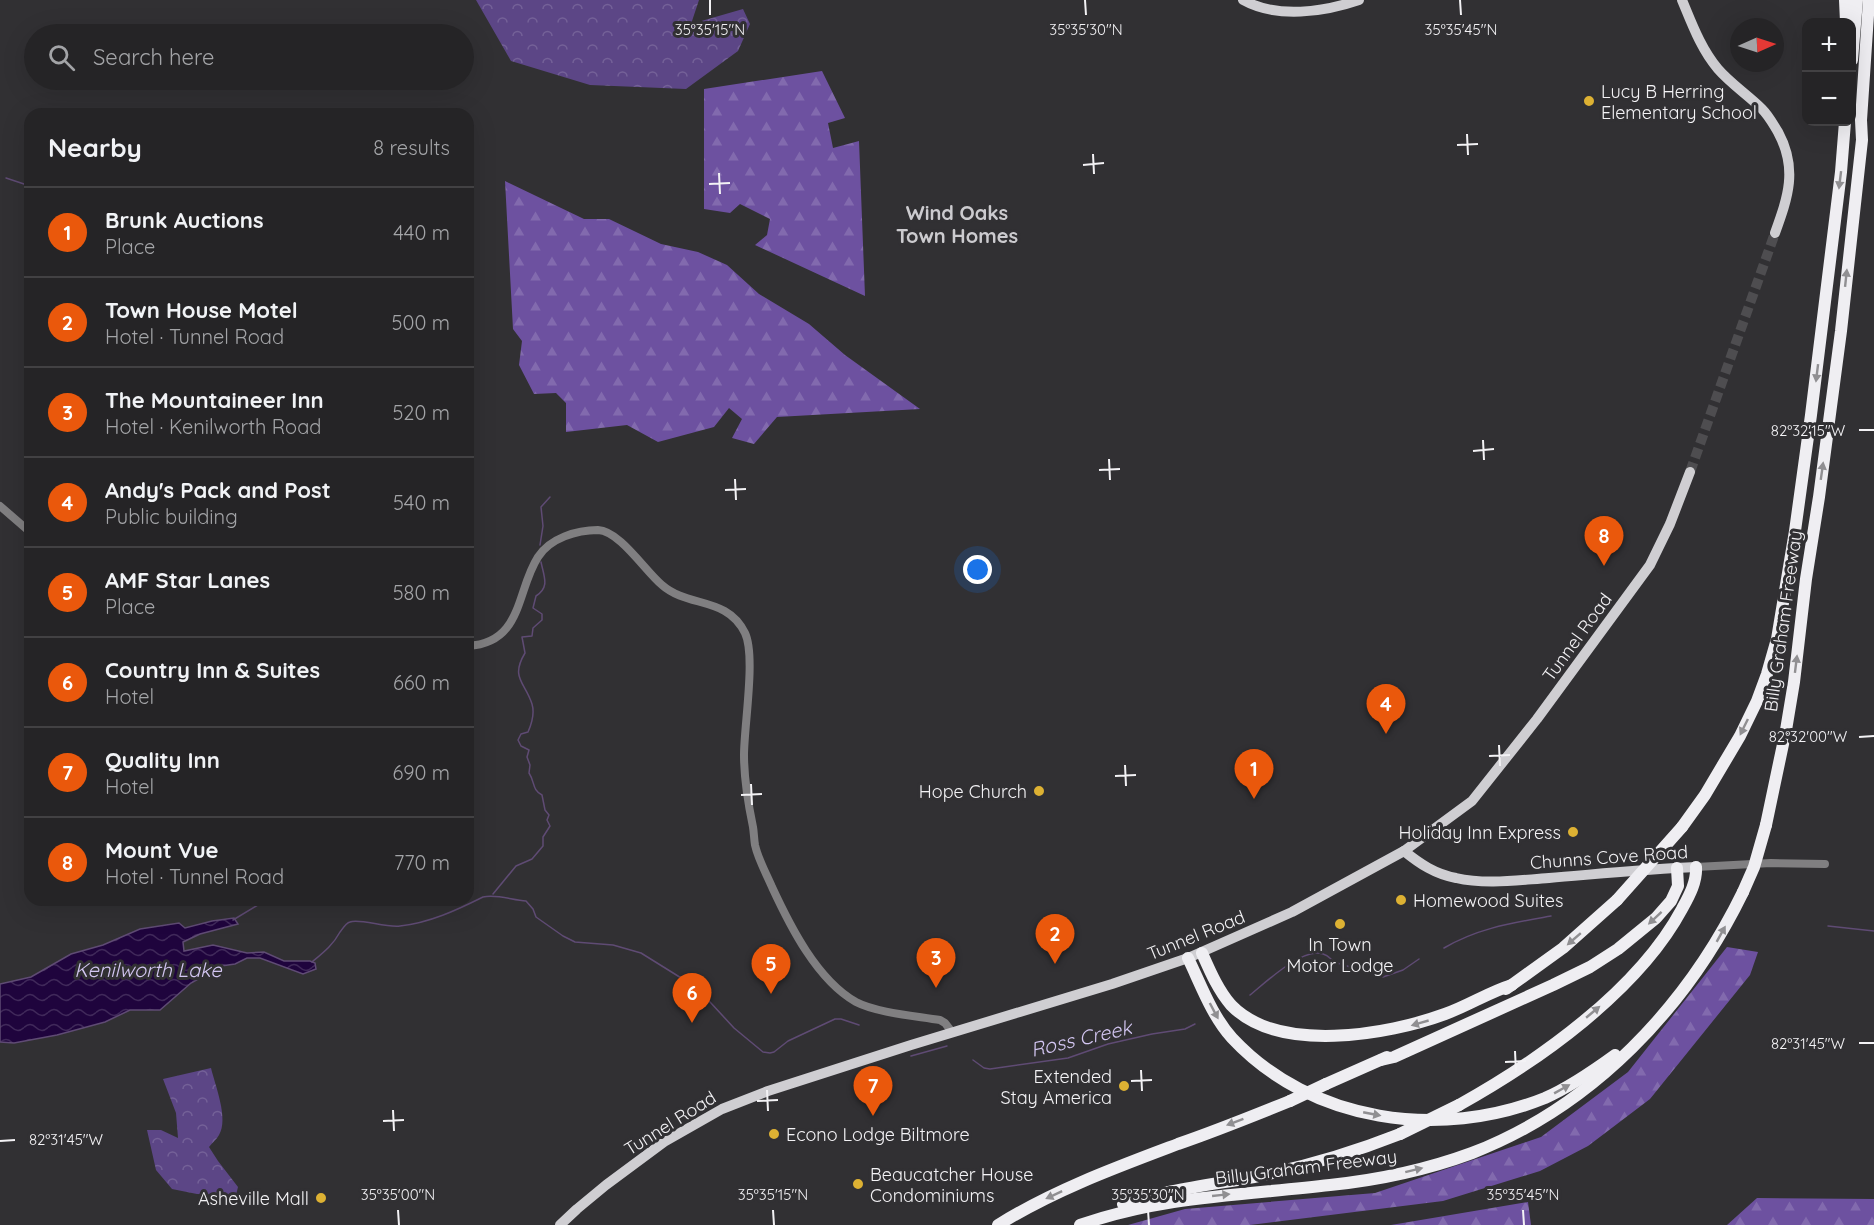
<!DOCTYPE html>
<meta charset="utf-8">
<style>
:root{--surface:#252426;--page:#2d2c2e;--text:#f1f3f6;--muted:#a3a4a7;--line:#424143;--accent:#ea580c}
body{margin:0;font-family:Quicksand,sans-serif;background:var(--page);color:var(--text)}
.controls{position:absolute;right:18px;top:18px;display:grid;overflow:hidden;border-radius:12px;box-shadow:0 6px 24px #0002}
.controls button{width:54px;height:54px;display:grid;place-items:center;padding:0;border:0;border-bottom:2px solid var(--line);background:var(--surface);color:var(--text);font:30px sans-serif}
.compass{position:absolute;left:1730px;top:18px;width:54px;height:54px;border-radius:50%;background:var(--surface);box-shadow:0 6px 24px #0002;rotate:87deg}
.you{position:absolute;left:978px;top:570px;width:21px;height:21px;margin:-15px;border:4px solid #fff;border-radius:50%;background:#1a73e8;box-shadow:0 0 0 9px #1a73e833}
.badge{display:grid;place-items:center;width:39px;height:39px;border-radius:50%;background:var(--accent);color:#fff;font-size:20px;font-weight:700}
.pin{position:absolute;translate:-50% -50px;filter:drop-shadow(0 2px 3px #0008)}
.pin::after{content:'';position:absolute;top:32px;width:21px;height:18px;background:inherit;clip-path:polygon(0 0,100% 0,50% 100%)}
.list{margin:0;padding:0;list-style:none}
h2{display:flex;justify-content:space-between;align-items:center;height:78px;margin:0;padding:0 24px;font-size:26px}
h2 small{font-size:20px;font-weight:400;color:var(--muted)}
.list li{display:grid;grid-template-columns:39px 1fr auto;gap:18px;align-items:center;box-sizing:border-box;height:90px;padding:0 24px;border-top:2px solid var(--line)}
.list b{display:block;font-size:22px;white-space:nowrap}
.list p{margin:0;font-size:20px;white-space:nowrap;color:var(--muted)}
.list em{font-size:20px;font-style:normal;color:var(--muted)}
.icon{flex:none;width:33px;height:33px;fill:none;stroke:currentColor;stroke-width:2;stroke-linecap:round;stroke-linejoin:round}
.map{position:relative;flex:none;width:1874px;height:1225px;overflow:hidden}
.search{position:absolute;background:var(--surface);box-shadow:0 6px 24px #0002;left:24px;top:24px;width:450px;height:66px;display:flex;align-items:center;gap:15px;box-sizing:border-box;padding:0 21px;border-radius:33px;color:var(--muted);font-size:22px}
.panel{position:absolute;background:var(--surface);box-shadow:0 6px 24px #0002;left:24px;top:108px;width:450px;height:798px;border-radius:18px}
.map>svg:first-child{display:block}
.forest{fill:url(#forest-firs)}
.park{fill:url(#park-crowns)}
.water{fill:url(#water-waves);stroke:#5f4b74;stroke-width:1.5}
.lines{fill:none;stroke-linecap:round;stroke-linejoin:round}
.stream{stroke:#5f4b74;stroke-width:1.5}
.major-tunnel{stroke:#4e4d50;stroke-width:10;stroke-dasharray:10 5;stroke-linecap:butt}
.minor{stroke:#807f81;stroke-width:8}
.major{stroke:#cfced2;stroke-width:10}
.highway{stroke:#efeef2;stroke-width:12}
.highway-bridge{stroke:#efeef2;stroke-width:12}
.oneway{fill:#908f92}
.ticks{fill:none;stroke:#f3f2f5;stroke-width:2}
.poi-dot{fill:#ddb133;stroke:#313033;stroke-width:2}
.labels{text-anchor:middle;dominant-baseline:central;stroke-width:6;stroke-linejoin:round;paint-order:stroke}
.poi-label{font-size:18px;fill:#f3f2f5;stroke:#313033;text-anchor:start}
.street-label{font-size:18px;fill:#f3f2f5;stroke:#313033}
.neighbourhood-label{font-size:20px;font-weight:bold;fill:#cccbcf;stroke:#313033}
.water-label{font-size:20px;font-style:italic;fill:#d3c6f2;stroke:#313033}
.ticks-label{font-size:15px;text-anchor:middle;fill:#f3f2f5;stroke:#313033;stroke-width:6;stroke-linejoin:round;paint-order:stroke}
</style>
<div class="map">
<svg width="1874" height="1225" viewBox="0 0 1874 1225">
<defs>
<pattern id="forest-firs" width="22" height="20" patternUnits="userSpaceOnUse" patternTransform="scale(1.5)"><rect width="22" height="20" fill="#6d51a0"/><path d="M5 1l3.5 6h-7zM16 11l3.5 6h-7z" fill="#826aae"/></pattern>
<pattern id="park-crowns" width="20" height="18" patternUnits="userSpaceOnUse" patternTransform="scale(1.5)"><rect width="20" height="18" fill="#5c4686"/><path d="M2 6a3 3 0 1 1 6 0M12 15a3 3 0 1 1 6 0" fill="none" stroke="#746198"/></pattern>
<pattern id="water-waves" width="16" height="10" patternUnits="userSpaceOnUse" patternTransform="scale(1.5)"><rect width="16" height="10" fill="#1f043d"/><path d="M0 5q4-4 8 0t8 0" fill="none" stroke="#40295a"/></pattern>
</defs>
<rect width="100%" height="100%" fill="#313033"/>
<g class="forest">
<path d="M822,71L845,118L828,123L833,148L859,141L865,296L755,245L767,235L770,219L740,204L730,213L704,209V89Z"/>
<path d="M505,181L584,219H609L661,244L698,252L727,265L759,294L809,324L845,355L920,409L777,417L754,444L732,438L742,419L729,408L714,427L658,442L627,425L566,432V403L556,393L534,394L519,365L522,341L513,329Z"/>
<path d="M1727,947L1758,952L1750,975L1650,1099L1588,1146L1540,1171L1443,1201L1250,1225H1128L1185,1209L1375,1193L1541,1137L1628,1072Z"/>
<path d="M1757,1198L1874,1199V1225H1727Z"/>
<path d="M1528,1202L1531,1225H1391Z"/>
</g>
<g class="park">
<path d="M476,0H699L691,24L743,9L750,24L738,51L686,89L590,85L511,61Z"/>
<path d="M211,1068C215,1085 229,1119 219,1135C217,1139 212,1143 209,1147L218,1161L238,1187L236,1195L197,1194L172,1189L156,1170L147,1130H161L178,1138L176,1113L163,1079Z"/>
</g>
<path class="water" d="M234,918L238,924L200,934L183,942L184,951L213,945L247,953L264,952L284,961H310L315,963L316,969L303,974L260,958H247L235,964L221,966L191,983L160,1010H130L105,1022L57,1035L14,1043L0,1042V984L31,977L71,954L103,945L140,929L179,923L185,928L212,921Z"/>
<g class="lines">
<g class="stream">
<path d="M6,178L30,186"/>
<path d="M540,545L543,526L541,507L550,497"/>
<path d="M493,894L516,866L532,859L543,846V837L550,826L547,820L549,815L545,810L542,795C532,790 535,782 529,773L530,765L527,757L529,750L521,746L518,740L521,734L528,732C532,723 535,714 532,704C525,682 510,678 525,653L522,637L532,636L533,628L542,620V614L533,608L536,596C550,587 544,577 541,562"/>
<path d="M233,920L266,900"/>
<path d="M1828,926L1874,931"/>
<path d="M1444,948C1478,928 1512,923 1551,916"/>
<path d="M312,962C324,952 333,945 340,932C343,928 346,923 350,922C359,918 386,928 400,926C429,923 457,910 483,897C497,894 512,900 526,901L533,909L536,917L563,936L575,942L613,945L641,953L686,981L710,1002L734,1028L763,1052L770,1053L774,1052L788,1041L835,1019H841L859,1025"/>
<path d="M1250,995C1266,982 1298,952 1318,953C1325,953 1329,957 1334,962L1383,977L1403,970L1419,959"/>
<path d="M911,1056L947,1046"/>
<path d="M973,1060L984,1068L990,1069L1068,1058L1108,1044L1152,1034L1185,1029L1195,1024"/>
</g>
<path class="major-tunnel" d="M1690,472L1775,233"/>
<g class="minor">
<path d="M0,506L30,532"/>
<path d="M468,646C523,643 516,591 538,557C550,538 577,530 598,530C620,531 645,571 662,585C688,608 727,596 745,633C756,656 744,726 744,755C744,779 748,803 753,827C754,833 754,839 755,845C758,859 766,873 772,887C790,926 817,980 856,1002C877,1013 917,1016 940,1020L945,1023L952,1032"/>
<path d="M1696,867L1771,863L1825,864"/>
</g>
<g class="major">
<path d="M1243,0C1277,19 1324,12 1359,0"/>
<path d="M1682,0C1692,24 1701,49 1718,69C1731,84 1748,95 1762,109C1769,116 1773,124 1778,132C1798,169 1788,197 1775,233"/>
<path d="M1404,851C1420,864 1435,874 1456,878C1486,885 1519,880 1549,878C1598,874 1647,869 1696,867"/>
<path d="M560,1225L577,1209L606,1185L664,1142L722,1109L768,1091L911,1045L1112,984L1188,958L1292,912L1404,851L1472,801L1537,719L1650,565L1670,524L1690,472"/>
</g>
<g class="highway">
<path d="M1845,0L1846,22"/>
<path d="M1852,60L1857,0"/>
<path d="M1766,825L1786,730L1794,682L1806,579L1819,497L1841,331L1862,140L1861,120L1869,0"/>
<path d="M1682,827L1705,795L1740,736L1757,701L1767,674L1777,639L1795,531L1811,415L1841,172L1845,122"/>
<path d="M1202,953C1210,971 1218,990 1231,1005C1278,1054 1388,1035 1445,1014C1468,1006 1489,992 1512,985"/>
<path d="M1188,958C1201,985 1212,1016 1232,1038C1311,1123 1441,1140 1545,1098C1570,1087 1593,1071 1615,1055"/>
<path d="M1506,989L1563,948L1617,900"/>
<path d="M1381,1060L1394,1057L1553,985L1590,967L1618,949L1656,918L1671,901L1678,886L1677,868"/>
<path d="M1326,1084L1387,1057"/>
<path d="M1459,1105C1538,1061 1638,991 1682,909C1689,896 1697,882 1696,867"/>
<path d="M1123,1204C1165,1190 1210,1185 1254,1177C1304,1167 1352,1153 1400,1134"/>
<path d="M998,1225C1054,1190 1117,1167 1178,1144C1216,1131 1253,1116 1290,1101"/>
<path d="M1080,1225C1161,1196 1246,1195 1330,1185C1378,1180 1426,1170 1472,1153C1593,1106 1687,1007 1743,892"/>
</g>
<g class="highway-bridge">
<path d="M1743,892L1754,867L1766,825"/>
<path d="M1617,900L1682,827"/>
<path d="M1290,1101L1326,1084"/>
<path d="M1400,1134L1459,1105"/>
</g>
</g>
<defs><path id="oneway-solid" d="M-6-.8H1V-3.2L6.5 0L1 3.2V.8H-6Z" transform="scale(1.5)"/></defs>
<g class="oneway">
<use href="#oneway-solid" transform="translate(1840 180) rotate(97)"/>
<use href="#oneway-solid" transform="translate(1846 278) rotate(-84)"/>
<use href="#oneway-solid" transform="translate(1817 373) rotate(97)"/>
<use href="#oneway-solid" transform="translate(1822 471) rotate(-82)"/>
<use href="#oneway-solid" transform="translate(1796 664) rotate(-83)"/>
<use href="#oneway-solid" transform="translate(1744 727) rotate(116)"/>
<use href="#oneway-solid" transform="translate(1655 918) rotate(137)"/>
<use href="#oneway-solid" transform="translate(1721 934) rotate(-61)"/>
<use href="#oneway-solid" transform="translate(1574 939) rotate(139)"/>
<use href="#oneway-solid" transform="translate(1214 1011) rotate(62)"/>
<use href="#oneway-solid" transform="translate(1593 1012) rotate(-40)"/>
<use href="#oneway-solid" transform="translate(1420 1023) rotate(164)"/>
<use href="#oneway-solid" transform="translate(1562 1089) rotate(-29)"/>
<use href="#oneway-solid" transform="translate(1372 1114) rotate(11)"/>
<use href="#oneway-solid" transform="translate(1235 1122) rotate(159)"/>
<use href="#oneway-solid" transform="translate(1414 1170) rotate(-14)"/>
<use href="#oneway-solid" transform="translate(1054 1195) rotate(155)"/>
<use href="#oneway-solid" transform="translate(1221 1195) rotate(-6)"/>
</g>
<path class="ticks" d="M710,0V15M1085,0L1086,15M1460,0L1461,15M1467,134L1468,155M1457,145L1478,144M1093,154L1094,174M1083,165L1104,163M719,173L720,194M709,184L730,183M1859,430H1874M1483,440L1484,460M1473,451L1494,449M1109,459L1110,480M1099,470L1120,469M735,479L736,500M725,490L746,489M1859,737L1874,736M1499,745L1500,766M1489,756L1510,755M1125,765L1126,786M1115,776L1136,775M751,784L752,805M741,795L762,794M1859,1043H1874M1515,1051L1516,1072M1505,1062L1526,1061M1141,1070L1142,1091M1131,1081L1152,1080M767,1090L768,1111M757,1101L778,1100M393,1110L394,1131M383,1121L404,1120M0,1141L15,1140M398,1210L399,1225M773,1210L774,1225M1148,1210L1149,1225M1523,1210L1524,1225"/>
<g class="poi-dot">
<circle cx="1589" cy="101" r="6"/>
<circle cx="1039" cy="791" r="6"/>
<circle cx="1573" cy="832" r="6"/>
<circle cx="1401" cy="900" r="6"/>
<circle cx="1340" cy="924" r="6"/>
<circle cx="1124" cy="1086" r="6"/>
<circle cx="774" cy="1134" r="6"/>
<circle cx="858" cy="1184" r="6"/>
<circle cx="321" cy="1198" r="6"/>
</g>
<g class="labels">
<g class="poi-label">
<text x="1601" y="91">Lucy B Herring<tspan x="1601" dy="21">Elementary School</tspan></text>
<text x="1027" y="791" text-anchor="end">Hope Church</text>
<text x="1561" y="832" text-anchor="end">Holiday Inn Express</text>
<text x="1413" y="900">Homewood Suites</text>
<text x="1340" y="944" text-anchor="middle">In Town<tspan x="1340" dy="21">Motor Lodge</tspan></text>
<text x="1112" y="1076" text-anchor="end">Extended<tspan x="1112" dy="21">Stay America</tspan></text>
<text x="786" y="1134">Econo Lodge Biltmore</text>
<text x="870" y="1174">Beaucatcher House<tspan x="870" dy="21">Condominiums</tspan></text>
<text x="309" y="1198" text-anchor="end">Asheville Mall</text>
</g>
<g class="street-label">
<text transform="translate(1783 621) rotate(-82)">Billy Graham Freeway</text>
<text transform="translate(1577 637) rotate(-54)">Tunnel Road</text>
<text transform="translate(1609 857) rotate(-4)">Chunns Cove Road</text>
<text transform="translate(1196 935) rotate(-22)">Tunnel Road</text>
<text transform="translate(670 1123) rotate(-32)">Tunnel Road</text>
<text transform="translate(1306 1167) rotate(-7)">Billy Graham Freeway</text>
</g>
<g class="neighbourhood-label">
<text x="957" y="212">Wind Oaks<tspan x="957" dy="23">Town Homes</tspan></text>
</g>
<g class="water-label">
<text x="148" y="969">Kenilworth Lake</text>
<text transform="translate(1081 1038) rotate(-13)">Ross Creek</text>
</g>
</g>
<g class="ticks-label">
<text x="710" y="35">35°35'15"N</text>
<text x="1086" y="35">35°35'30"N</text>
<text x="1461" y="35">35°35'45"N</text>
<text x="1808" y="436">82°32'15"W</text>
<text x="1808" y="742">82°32'00"W</text>
<text x="1808" y="1049">82°31'45"W</text>
<text x="66" y="1145">82°31'45"W</text>
<text x="398" y="1200">35°35'00"N</text>
<text x="773" y="1200">35°35'15"N</text>
<text x="1148" y="1200">35°35'30"N</text>
<text x="1523" y="1200">35°35'45"N</text>
</g>
</svg>
<div class="controls">
<button>+</button>
<button>−</button>
</div>
<svg class="compass" viewBox="-18 -18 36 36"><path d="M0-13l5 13h-10z" fill="#e53935"/><path d="M0 13l5-13h-10z" fill="#a3a4a7"/></svg>
<div class="you"></div>
<div class="pin badge" style="left:1254px;top:799px">1</div>
<div class="pin badge" style="left:1055px;top:964px">2</div>
<div class="pin badge" style="left:936px;top:988px">3</div>
<div class="pin badge" style="left:1386px;top:734px">4</div>
<div class="pin badge" style="left:771px;top:994px">5</div>
<div class="pin badge" style="left:692px;top:1023px">6</div>
<div class="pin badge" style="left:873px;top:1116px">7</div>
<div class="pin badge" style="left:1604px;top:566px">8</div>
<div class="search"><svg class="icon" aria-label="search" viewBox="0 0 24 24"><circle cx="10" cy="10" r="6"/><path d="M15 15l6 6"/></svg>Search here</div>
<section class="panel">
<h2>Nearby<small>8 results</small></h2>
<ul class="list">
<li><span class="badge">1</span><div><b>Brunk Auctions</b><p>Place</p></div><em>440 m</em></li>
<li><span class="badge">2</span><div><b>Town House Motel</b><p>Hotel · Tunnel Road</p></div><em>500 m</em></li>
<li><span class="badge">3</span><div><b>The Mountaineer Inn</b><p>Hotel · Kenilworth Road</p></div><em>520 m</em></li>
<li><span class="badge">4</span><div><b>Andy's Pack and Post</b><p>Public building</p></div><em>540 m</em></li>
<li><span class="badge">5</span><div><b>AMF Star Lanes</b><p>Place</p></div><em>580 m</em></li>
<li><span class="badge">6</span><div><b>Country Inn &amp; Suites</b><p>Hotel</p></div><em>660 m</em></li>
<li><span class="badge">7</span><div><b>Quality Inn</b><p>Hotel</p></div><em>690 m</em></li>
<li><span class="badge">8</span><div><b>Mount Vue</b><p>Hotel · Tunnel Road</p></div><em>770 m</em></li>
</ul>
</section>
</div>
